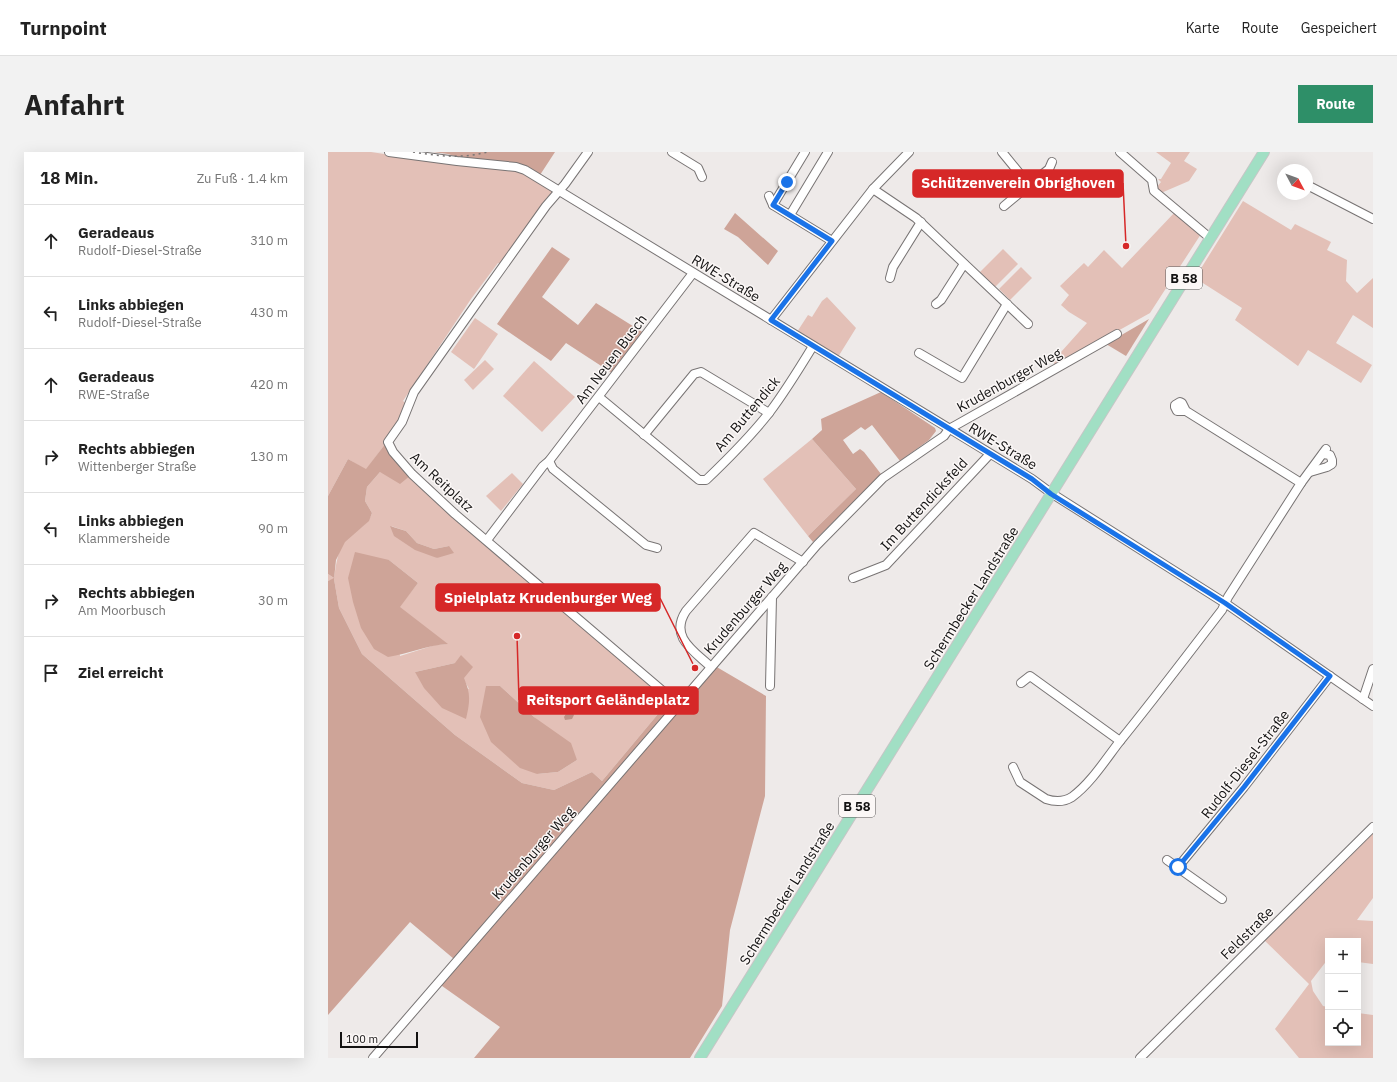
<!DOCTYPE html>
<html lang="de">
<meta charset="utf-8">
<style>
:root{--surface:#fff;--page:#f2f2f2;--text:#222;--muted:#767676;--line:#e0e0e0;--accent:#2e8f68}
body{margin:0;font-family:"IBM Plex Sans",sans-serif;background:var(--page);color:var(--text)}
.controls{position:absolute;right:12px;bottom:12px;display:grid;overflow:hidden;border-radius:0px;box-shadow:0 4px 16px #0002}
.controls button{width:36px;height:36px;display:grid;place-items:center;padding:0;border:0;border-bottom:1px solid var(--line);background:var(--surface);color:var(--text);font:20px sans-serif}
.compass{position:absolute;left:949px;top:12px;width:36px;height:36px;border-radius:50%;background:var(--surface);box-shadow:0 4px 16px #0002;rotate:131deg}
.scale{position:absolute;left:12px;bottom:10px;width:78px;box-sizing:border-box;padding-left:4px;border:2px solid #131212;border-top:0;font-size:11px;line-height:14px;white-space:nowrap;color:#131212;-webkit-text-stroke:3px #fbf7f6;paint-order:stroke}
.stop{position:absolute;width:12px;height:12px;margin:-9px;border:3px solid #1a73e8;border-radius:50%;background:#fff}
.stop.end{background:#1a73e8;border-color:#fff;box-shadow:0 1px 4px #0008}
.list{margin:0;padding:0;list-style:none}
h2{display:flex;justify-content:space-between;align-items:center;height:52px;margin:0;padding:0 16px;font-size:17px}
h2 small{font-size:13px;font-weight:400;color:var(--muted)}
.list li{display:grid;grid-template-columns:26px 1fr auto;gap:12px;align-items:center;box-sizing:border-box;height:72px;padding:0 16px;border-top:1px solid var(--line)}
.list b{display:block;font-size:15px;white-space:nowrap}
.list p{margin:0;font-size:13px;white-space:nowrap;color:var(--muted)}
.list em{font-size:13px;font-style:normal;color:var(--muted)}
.icon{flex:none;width:22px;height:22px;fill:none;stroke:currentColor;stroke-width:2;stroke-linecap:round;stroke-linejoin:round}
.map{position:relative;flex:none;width:1045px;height:906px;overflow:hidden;border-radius:0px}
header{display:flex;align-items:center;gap:24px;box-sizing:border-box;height:56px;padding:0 20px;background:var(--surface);border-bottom:1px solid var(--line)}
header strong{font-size:19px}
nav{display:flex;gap:22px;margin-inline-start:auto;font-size:14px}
.intro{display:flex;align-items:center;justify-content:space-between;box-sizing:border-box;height:96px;padding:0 24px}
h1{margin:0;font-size:28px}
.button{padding:10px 18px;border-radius:0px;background:var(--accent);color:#fff;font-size:14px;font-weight:700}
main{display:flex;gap:24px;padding:0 24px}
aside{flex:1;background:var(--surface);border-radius:0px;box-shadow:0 4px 16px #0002}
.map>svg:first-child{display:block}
.green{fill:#e3c0b7;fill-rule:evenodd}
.forest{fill:#cea498}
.water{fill:#bc9388}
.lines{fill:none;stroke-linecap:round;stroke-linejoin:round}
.minor-casing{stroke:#787474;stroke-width:10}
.major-casing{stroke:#c6c6c6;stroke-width:12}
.minor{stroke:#fff;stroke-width:8}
.major{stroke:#a1dfc4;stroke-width:10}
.rail{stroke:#777474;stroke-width:1.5;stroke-dasharray:2 4;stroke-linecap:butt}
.route{stroke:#1a73e8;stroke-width:5}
.labels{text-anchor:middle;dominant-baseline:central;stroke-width:3;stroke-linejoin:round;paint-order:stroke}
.shield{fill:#fbf7f6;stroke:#595756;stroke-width:1}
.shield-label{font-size:13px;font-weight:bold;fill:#131212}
.street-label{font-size:14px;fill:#131212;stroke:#fbf7f6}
.leader{fill:none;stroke:#d62828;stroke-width:1.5}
.callout-dot{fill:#d62828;stroke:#fbf7f6;stroke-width:1.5}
.callout{fill:#d62828;stroke:#d62828;stroke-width:1.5}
.callout-label{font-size:15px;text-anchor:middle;font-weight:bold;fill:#fff}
</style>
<header>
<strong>Turnpoint</strong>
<nav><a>Karte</a><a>Route</a><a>Gespeichert</a></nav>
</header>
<div class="intro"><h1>Anfahrt</h1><a class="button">Route</a></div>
<main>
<aside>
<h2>18 Min.<small>Zu Fuß · 1.4 km</small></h2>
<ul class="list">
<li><svg class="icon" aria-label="ahead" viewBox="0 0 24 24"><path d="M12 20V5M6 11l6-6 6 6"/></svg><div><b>Geradeaus</b><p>Rudolf-Diesel-Straße</p></div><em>310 m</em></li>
<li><svg class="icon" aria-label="left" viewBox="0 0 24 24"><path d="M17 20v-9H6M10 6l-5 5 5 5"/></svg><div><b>Links abbiegen</b><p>Rudolf-Diesel-Straße</p></div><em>430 m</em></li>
<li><svg class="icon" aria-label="ahead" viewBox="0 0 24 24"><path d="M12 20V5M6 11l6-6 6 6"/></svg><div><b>Geradeaus</b><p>RWE-Straße</p></div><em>420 m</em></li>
<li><svg class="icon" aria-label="right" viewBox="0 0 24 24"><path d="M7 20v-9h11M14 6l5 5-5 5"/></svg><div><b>Rechts abbiegen</b><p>Wittenberger Straße</p></div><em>130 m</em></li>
<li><svg class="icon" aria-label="left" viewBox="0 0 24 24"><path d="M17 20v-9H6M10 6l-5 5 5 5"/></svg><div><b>Links abbiegen</b><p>Klammersheide</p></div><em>90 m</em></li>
<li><svg class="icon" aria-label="right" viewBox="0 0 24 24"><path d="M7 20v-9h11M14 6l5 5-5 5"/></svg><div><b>Rechts abbiegen</b><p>Am Moorbusch</p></div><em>30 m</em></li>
<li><svg class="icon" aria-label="arrive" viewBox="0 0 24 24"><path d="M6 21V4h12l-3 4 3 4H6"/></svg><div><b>Ziel erreicht</b></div></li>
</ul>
</aside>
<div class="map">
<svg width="1045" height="906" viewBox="0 0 1045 906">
<rect width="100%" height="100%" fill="#eeeae9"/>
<g class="green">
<path d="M0,0H43L96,8L194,20L225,40L173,112L170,111L143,147L75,249L79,252L58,291L38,318L20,307L0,344Z"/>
<path d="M828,0H862L856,9L869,17L861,29L833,41L828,36L833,30L830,27H833L843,11Z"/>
<path d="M915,49L963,78L967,72L1003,90L999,98L1019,108L1018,129L1029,141L1045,126V176L1025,163L1008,191L1044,213L1033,231L980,198L970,214L907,168L914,156L867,126Z"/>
<path d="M847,60L873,82L822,161L727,214L725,209L759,171L741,160L733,153L741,143L732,134L756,111L760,115L776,98L794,116Z"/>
<path d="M675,97L690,112L667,135L652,120Z"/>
<path d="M693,115L704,126L682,148L671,137Z"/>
<path d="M499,145L528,176L510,205L469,180L480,163L484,165L494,149Z"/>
<path d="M147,166L170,182L146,217L123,200Z"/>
<path d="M157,208L166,217L145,238L136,228Z"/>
<path d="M206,209L247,245L214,280L175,244Z"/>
<path d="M484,287L528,337L480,384L435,327Z"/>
<path d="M52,320L83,323L349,552L342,560L335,556L274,629L264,620L226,638L194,631L127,583L34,502L11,456L6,427L0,429V422L6,426C8,414 9,401 16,390C25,378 39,376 44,361L37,349L39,335ZM63,374L78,379L89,391L106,397L121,394L109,406ZM61,408L90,431L71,455L119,492L107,493L72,504ZM127,511L141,537L87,520ZM172,534L206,565L249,608L230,620L209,622ZM233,545L239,552L244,555L246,561L245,564L238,558L231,556L226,549L228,546Z"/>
<path d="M184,321L195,332L173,359L158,344Z"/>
<path d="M1045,679V746L1029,768L1045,769V812L1030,810V789H1000V807L983,829L985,839L995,854L1000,855V891H1030V861L1045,863V906H971L947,877L981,832L935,787Z"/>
</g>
<g class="forest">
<path d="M105,0H227L212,23L135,7L120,2Z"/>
<path d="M407,61L450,99L440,113L410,85L396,77Z"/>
<path d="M224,95L242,107L214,145L250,173L268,151L316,181L284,221L238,191L223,209L169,172Z"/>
<path d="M821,167L798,204L778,192Z"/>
<path d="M553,240L607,276L608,279L601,288L572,309L544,273L537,278L533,275L515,288L525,302L532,297L536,300L553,322L485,390L480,384L528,337L484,287L494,278L493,267Z"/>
<path d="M58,291L83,323L72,332L52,320L39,335L37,349L44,361L41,369L17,390L8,408L6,427L11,456L34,502L127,583L194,631L226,638L264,620L274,629L335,556L342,560L387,514L438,544L437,644L402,778L394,854L362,906H146L172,875L107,829L126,807L82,770L0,863V429L6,426L0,422V344L20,307L38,317Z"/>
<path d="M62,374L78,379L89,391L106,397L121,394L126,401L109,406L87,398L66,384Z"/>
<path d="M27,400L61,408L90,431L72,455L120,492C99,493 81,502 60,505L46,497L33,476L25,450L20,426Z"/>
<path d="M133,503L145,515L136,526C143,542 142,550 138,567L114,556L96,536L87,520L127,511Z"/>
<path d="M158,534H172L206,565L243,591L249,608L230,620L209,622L192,616L163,590L152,565Z"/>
</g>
<path class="water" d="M233,545L236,547L239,552L244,555L246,563L244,567L237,568L236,565L239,560L238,558L234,556L227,558L224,557C225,550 226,547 233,545Z"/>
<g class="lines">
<defs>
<g id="minor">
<path d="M61,0L129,9L188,15L197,18L704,327L723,341L897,451L1045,554"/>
<path d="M260,0L237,32L218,54L146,155L86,240L74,270L60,290L65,300L84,322L127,362L350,552"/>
<path d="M344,0L370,16L374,25"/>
<path d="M674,0L701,33L676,54"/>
<path d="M792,0L824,28L826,39L882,86"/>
<path d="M701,33L721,17L724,10"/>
<path d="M983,35L1045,67"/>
<path d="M545,37L588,66L700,172"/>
<path d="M441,44L445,53L504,89"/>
<path d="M445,53L477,0"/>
<path d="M462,63L500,0"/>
<path d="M562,126L565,115L593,70"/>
<path d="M608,152L613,148L636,112"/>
<path d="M443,168L545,37L581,0"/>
<path d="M591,201L634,226L679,152"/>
<path d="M271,245L371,328H378C400,307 422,285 441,261C457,240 471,217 485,194"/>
<path d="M858,259L854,251L852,250L847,253V255L849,259H858L973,331"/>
<path d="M316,283L366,222L373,220L441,261"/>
<path d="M221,309L225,317L318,393L329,396"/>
<path d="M982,320L999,315L1004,312V308L1002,303L995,302"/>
<path d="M159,388L215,314L221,309L365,121"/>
<path d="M525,426L558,413L662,302"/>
<path d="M383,515C366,499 341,485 358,459L426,381L475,410"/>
<path d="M693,531L702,524L792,589"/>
<path d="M442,534L444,445"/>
<path d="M1035,547L1045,517"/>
<path d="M685,615L692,630L718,647C727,650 736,650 744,645C763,631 778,607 792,589C827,546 860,502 894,458L900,445L973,331L998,297"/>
<path d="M839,708L894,747"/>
<path d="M850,715L916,635L1002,524"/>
<path d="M45,906L489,393L555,326L616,284L621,277L630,272L789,182"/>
<path d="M812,906L1045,675"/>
</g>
<path id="major" d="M372,906L936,0"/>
</defs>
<use href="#minor" class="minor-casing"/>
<use href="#major" class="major-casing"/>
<use href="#minor" class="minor"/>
<use href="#major" class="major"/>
<path class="rail" d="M85,0C110,4 134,7 159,0"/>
</g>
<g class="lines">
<path class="route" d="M459,30L445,53L504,89L443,168L704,327L723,342L897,451L1002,524L916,635L850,715"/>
</g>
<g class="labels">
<g class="shield">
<rect x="838" y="115" width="36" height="22" rx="3"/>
<rect x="511" y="643" width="36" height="22" rx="3"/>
</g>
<g class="shield-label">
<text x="856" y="126">B 58</text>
<text x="529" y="654">B 58</text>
</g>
<g class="street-label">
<text transform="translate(398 126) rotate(31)">RWE-Straße</text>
<text transform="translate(283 207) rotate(-53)">Am Neuen Busch</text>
<text transform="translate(681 228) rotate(-29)">Krudenburger Weg</text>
<text transform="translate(419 262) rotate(-50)">Am Buttendick</text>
<text transform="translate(675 294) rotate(31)">RWE-Straße</text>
<text transform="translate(114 330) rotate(43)">Am Reitplatz</text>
<text transform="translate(596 352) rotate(-47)">Im Buttendicksfeld</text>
<text transform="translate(643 446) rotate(-58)">Schermbecker Landstraße</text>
<text transform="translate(417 456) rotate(-49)">Krudenburger Weg</text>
<text transform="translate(917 612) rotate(-52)">Rudolf-Diesel-Straße</text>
<text transform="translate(205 701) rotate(-49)">Krudenburger Weg</text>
<text transform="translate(459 741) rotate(-58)">Schermbecker Landstraße</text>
<text transform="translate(919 781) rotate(-45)">Feldstraße</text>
</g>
</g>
<path class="leader" d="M798 94L795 31M367 516L332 446M189 484L191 548"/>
<g class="callout-dot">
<circle cx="798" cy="94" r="4"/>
<circle cx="367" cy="516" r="4"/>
<circle cx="189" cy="484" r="4"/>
</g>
<g class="callout">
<rect x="585" y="18" width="210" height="27" rx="4"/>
<rect x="108" y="432" width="224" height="27" rx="4"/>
<rect x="191" y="535" width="179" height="27" rx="4"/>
</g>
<g class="callout-label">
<text x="690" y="36">Schützenverein Obrighoven</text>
<text x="220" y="451">Spielplatz Krudenburger Weg</text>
<text x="280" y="553">Reitsport Geländeplatz</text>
</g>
</svg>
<div class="controls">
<button>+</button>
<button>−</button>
<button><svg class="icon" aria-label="locate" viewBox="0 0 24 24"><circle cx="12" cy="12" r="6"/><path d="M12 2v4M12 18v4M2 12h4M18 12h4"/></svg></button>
</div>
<svg class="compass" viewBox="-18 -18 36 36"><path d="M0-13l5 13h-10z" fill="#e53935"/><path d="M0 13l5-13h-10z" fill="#767676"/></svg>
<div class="scale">100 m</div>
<div class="stop" style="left:850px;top:715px"></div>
<div class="stop end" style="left:459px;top:30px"></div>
</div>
</main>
